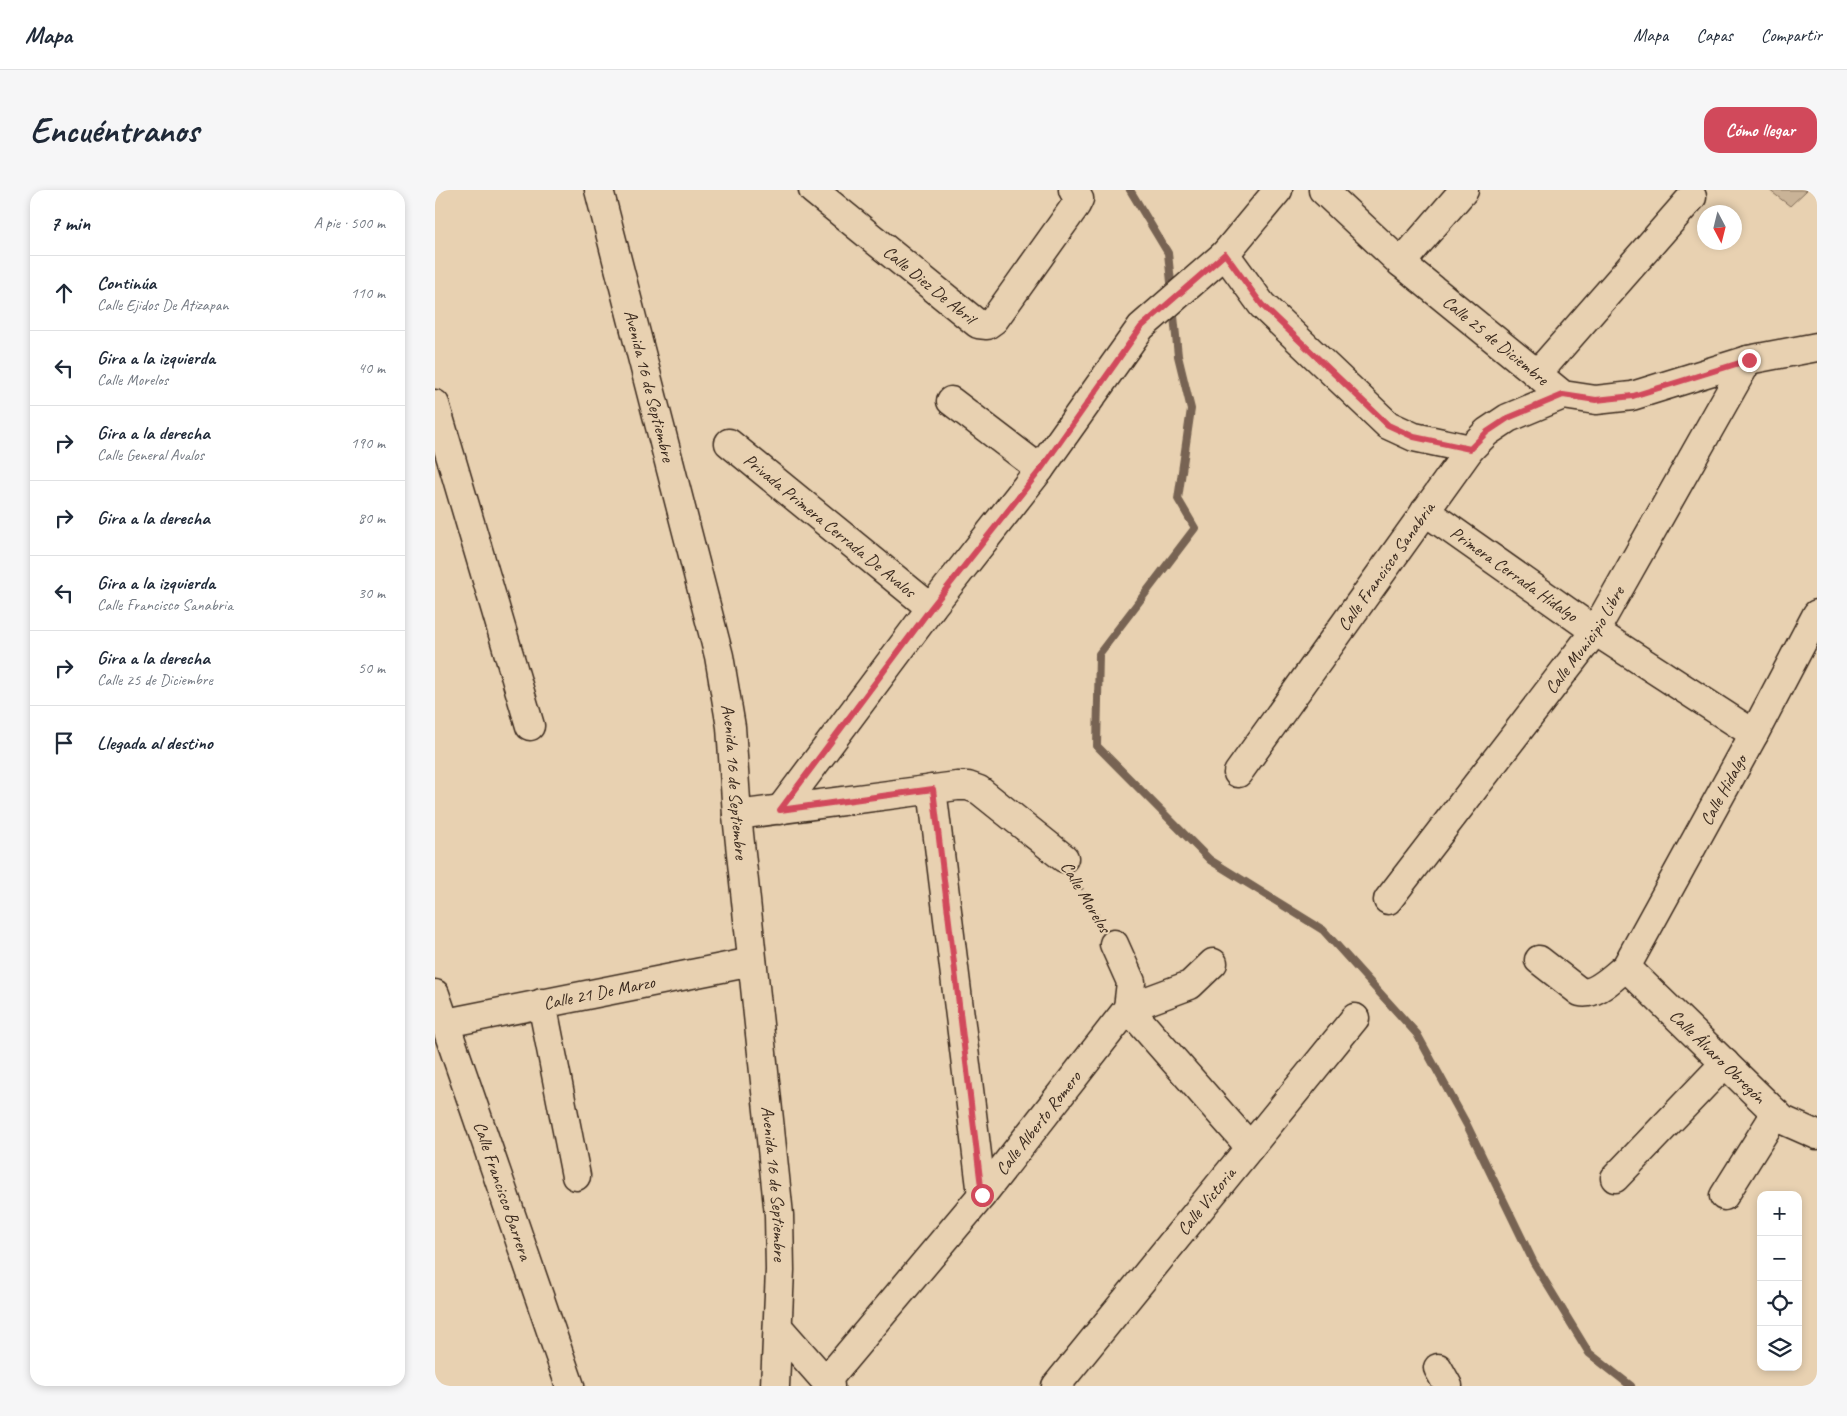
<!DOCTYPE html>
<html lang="es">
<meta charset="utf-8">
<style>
:root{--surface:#fff;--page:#f6f6f7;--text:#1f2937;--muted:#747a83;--line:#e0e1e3;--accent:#d1495b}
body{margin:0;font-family:Caveat,sans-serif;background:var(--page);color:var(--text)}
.controls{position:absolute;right:15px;bottom:15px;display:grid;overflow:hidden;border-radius:10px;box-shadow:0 2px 8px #0003}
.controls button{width:45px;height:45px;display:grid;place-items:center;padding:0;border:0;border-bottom:1px solid var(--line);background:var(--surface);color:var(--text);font:25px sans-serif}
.compass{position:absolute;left:1262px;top:15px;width:45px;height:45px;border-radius:50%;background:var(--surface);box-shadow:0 2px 8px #0003;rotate:173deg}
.stop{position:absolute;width:15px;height:15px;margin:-11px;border:4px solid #d1495b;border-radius:50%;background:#fff}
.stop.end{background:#d1495b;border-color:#fff;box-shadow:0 1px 5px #0008}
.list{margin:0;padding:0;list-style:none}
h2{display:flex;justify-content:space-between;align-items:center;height:65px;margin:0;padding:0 20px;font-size:21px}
h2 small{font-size:16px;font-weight:400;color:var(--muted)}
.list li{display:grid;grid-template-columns:32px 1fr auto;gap:15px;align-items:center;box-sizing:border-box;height:75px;padding:0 20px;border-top:1px solid var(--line)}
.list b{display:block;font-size:19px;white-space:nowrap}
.list p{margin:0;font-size:16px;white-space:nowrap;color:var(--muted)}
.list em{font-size:16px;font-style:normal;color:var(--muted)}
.icon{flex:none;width:28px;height:28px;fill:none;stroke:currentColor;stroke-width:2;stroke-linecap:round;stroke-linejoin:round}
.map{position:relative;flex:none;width:1382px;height:1196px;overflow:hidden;border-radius:15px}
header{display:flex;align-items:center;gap:30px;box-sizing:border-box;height:70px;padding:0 25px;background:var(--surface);border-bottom:1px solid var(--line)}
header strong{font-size:24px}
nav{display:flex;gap:28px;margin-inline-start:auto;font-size:18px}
.intro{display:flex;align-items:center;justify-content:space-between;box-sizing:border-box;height:120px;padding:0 30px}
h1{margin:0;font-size:35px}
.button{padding:12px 22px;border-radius:15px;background:var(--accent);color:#fff;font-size:18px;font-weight:700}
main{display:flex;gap:30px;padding:0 30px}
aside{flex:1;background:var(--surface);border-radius:15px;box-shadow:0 2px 8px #0003}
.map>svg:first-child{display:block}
.green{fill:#c9b397;stroke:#826e5a}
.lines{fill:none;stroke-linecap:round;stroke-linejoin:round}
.stream{stroke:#776452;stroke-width:8}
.minor-casing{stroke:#3b2a1e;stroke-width:31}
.path{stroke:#3b2a1e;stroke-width:3;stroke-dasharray:1 4;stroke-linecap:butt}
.minor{stroke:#e8d1b1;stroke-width:28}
.route{stroke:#d1495b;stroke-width:6}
.labels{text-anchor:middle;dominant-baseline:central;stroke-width:4;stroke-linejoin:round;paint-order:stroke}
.street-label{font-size:18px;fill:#3b2a1e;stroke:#e8d1b1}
</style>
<header>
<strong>Mapa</strong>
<nav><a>Mapa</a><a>Capas</a><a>Compartir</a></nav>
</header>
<div class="intro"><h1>Encuéntranos</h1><a class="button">Cómo llegar</a></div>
<main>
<aside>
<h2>7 min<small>A pie · 500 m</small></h2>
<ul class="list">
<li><svg class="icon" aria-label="ahead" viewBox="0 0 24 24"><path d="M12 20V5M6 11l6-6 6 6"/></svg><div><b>Continúa</b><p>Calle Ejidos De Atizapan</p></div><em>110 m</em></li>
<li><svg class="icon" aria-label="left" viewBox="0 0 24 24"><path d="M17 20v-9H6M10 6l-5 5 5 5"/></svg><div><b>Gira a la izquierda</b><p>Calle Morelos</p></div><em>40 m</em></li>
<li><svg class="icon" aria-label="right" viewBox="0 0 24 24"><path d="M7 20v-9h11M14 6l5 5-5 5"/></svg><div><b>Gira a la derecha</b><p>Calle General Avalos</p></div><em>190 m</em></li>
<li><svg class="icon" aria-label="right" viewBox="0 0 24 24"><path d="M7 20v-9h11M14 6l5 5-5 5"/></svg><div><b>Gira a la derecha</b></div><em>80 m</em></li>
<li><svg class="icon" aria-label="left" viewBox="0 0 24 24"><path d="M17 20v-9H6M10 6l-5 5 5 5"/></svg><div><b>Gira a la izquierda</b><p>Calle Francisco Sanabria</p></div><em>30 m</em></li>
<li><svg class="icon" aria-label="right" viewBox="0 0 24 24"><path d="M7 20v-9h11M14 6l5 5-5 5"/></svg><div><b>Gira a la derecha</b><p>Calle 25 de Diciembre</p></div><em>50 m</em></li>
<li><svg class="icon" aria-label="arrive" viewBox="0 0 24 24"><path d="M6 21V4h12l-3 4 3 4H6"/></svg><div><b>Llegada al destino</b></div></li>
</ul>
</aside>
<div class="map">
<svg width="1382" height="1196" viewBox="0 0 1382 1196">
<rect width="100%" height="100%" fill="#e8d1b1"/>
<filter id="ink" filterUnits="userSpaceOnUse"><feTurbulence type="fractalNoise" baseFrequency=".02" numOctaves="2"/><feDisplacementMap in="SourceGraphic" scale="10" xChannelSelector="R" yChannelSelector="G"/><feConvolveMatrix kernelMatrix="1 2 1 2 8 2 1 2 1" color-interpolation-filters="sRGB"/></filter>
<g filter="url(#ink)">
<path class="green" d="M1334,0H1372L1355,16Z"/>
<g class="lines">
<g class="stream">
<path d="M695,0L733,63L737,102"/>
<path d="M738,116L743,166L756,219L743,309L760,338L664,464L662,556L775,670L888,740L982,844L1032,935L1099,1073L1154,1163L1196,1196"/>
</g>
<defs>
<g id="minor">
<path id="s1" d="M164,0L284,466L296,537L302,625L344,1025L345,1080L340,1196"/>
<path id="s2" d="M378,0L543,134L552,135L559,130L641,15L644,9L638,0"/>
<path id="s3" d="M888,0L966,73L1128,205L1161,210L1197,206L1313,170L1382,157"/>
<path d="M790,64L827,115L953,235L979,247L1035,259"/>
<path d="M966,73L1029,0"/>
<path d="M1102,184L1257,7"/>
<path d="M516,211L605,279"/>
<path d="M0,214L95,536"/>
<path id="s4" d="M294,253L496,418"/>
<path id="s5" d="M990,321L1160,441L1319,544"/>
<path id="s6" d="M803,583L1035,259L1052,242L1073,228L1128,205"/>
<path d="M497,599L547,1005"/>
<path d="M345,620L496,418L605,279L706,137L790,64L843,0"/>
<path d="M302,625L522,596H533L544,600L629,668"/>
<path id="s7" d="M953,710L1160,441L1313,170"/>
<path d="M679,754L696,792L693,818L815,957"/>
<path id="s8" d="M1104,770L1145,802C1161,806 1179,786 1191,777L1319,544L1382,424"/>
<path id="s9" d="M1191,777L1348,930L1382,945"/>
<path id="s10" d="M0,804L135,1196"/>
<path d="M107,813L141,986"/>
<path id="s11" d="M11,833L317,772"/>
<path d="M1180,988L1290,873"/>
<path d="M1289,1006L1341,923"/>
<path d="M343,1137L395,1196"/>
<path d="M1003,1178L1013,1196"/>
<path id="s12" d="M391,1191L547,1005L693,818L755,795L778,773"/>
<path id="s13" d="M621,1196L920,828"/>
</g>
</defs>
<use href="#minor" class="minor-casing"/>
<path class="path" d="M642,690L667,733"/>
<use href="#minor" class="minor"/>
</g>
</g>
<g class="lines" filter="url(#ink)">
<path class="route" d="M547,1005L498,599L345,620L496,418L606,279L706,137L790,64L827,115L953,235L979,247L1035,259L1052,242L1073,228L1128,205L1161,210L1198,206L1314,170"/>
</g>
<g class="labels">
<g class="street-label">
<text stroke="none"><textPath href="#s2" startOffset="150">Calle Diez De Abril</textPath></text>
<text stroke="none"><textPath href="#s3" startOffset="229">Calle 25 de Diciembre</textPath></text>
<text stroke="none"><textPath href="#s1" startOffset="202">Avenida 16 de Septiembre</textPath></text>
<text stroke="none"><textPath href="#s4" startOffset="130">Privada Primera Cerrada De Avalos</textPath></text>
<text stroke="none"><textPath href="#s6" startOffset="254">Calle Francisco Sanabria</textPath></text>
<text stroke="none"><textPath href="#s5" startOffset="109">Primera Cerrada Hidalgo</textPath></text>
<text stroke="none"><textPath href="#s7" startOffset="326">Calle Municipio Libre</textPath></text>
<text stroke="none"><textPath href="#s1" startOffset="608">Avenida 16 de Septiembre</textPath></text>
<text stroke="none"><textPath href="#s8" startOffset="308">Calle Hidalgo</textPath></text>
<text transform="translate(651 707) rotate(59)">Calle Morelos</text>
<text stroke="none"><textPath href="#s11" startOffset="156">Calle 21 De Marzo</textPath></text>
<text stroke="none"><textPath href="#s9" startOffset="128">Calle Álvaro Obregón</textPath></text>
<text stroke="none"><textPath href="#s12" startOffset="334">Calle Alberto Romero</textPath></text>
<text stroke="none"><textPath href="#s1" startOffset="1012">Avenida 16 de Septiembre</textPath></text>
<text stroke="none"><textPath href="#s10" startOffset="208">Calle Francisco Barrera</textPath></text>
<text stroke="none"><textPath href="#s13" startOffset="238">Calle Victoria</textPath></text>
</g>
</g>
</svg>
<div class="controls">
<button>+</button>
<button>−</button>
<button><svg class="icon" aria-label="locate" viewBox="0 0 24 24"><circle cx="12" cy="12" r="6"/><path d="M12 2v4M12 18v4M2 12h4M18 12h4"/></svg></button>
<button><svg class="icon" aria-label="layers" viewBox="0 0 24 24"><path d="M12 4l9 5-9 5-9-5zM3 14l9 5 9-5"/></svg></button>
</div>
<svg class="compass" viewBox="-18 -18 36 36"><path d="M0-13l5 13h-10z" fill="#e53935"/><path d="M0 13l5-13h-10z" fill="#747a83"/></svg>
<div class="stop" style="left:547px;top:1005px"></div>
<div class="stop end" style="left:1314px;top:170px"></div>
</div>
</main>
